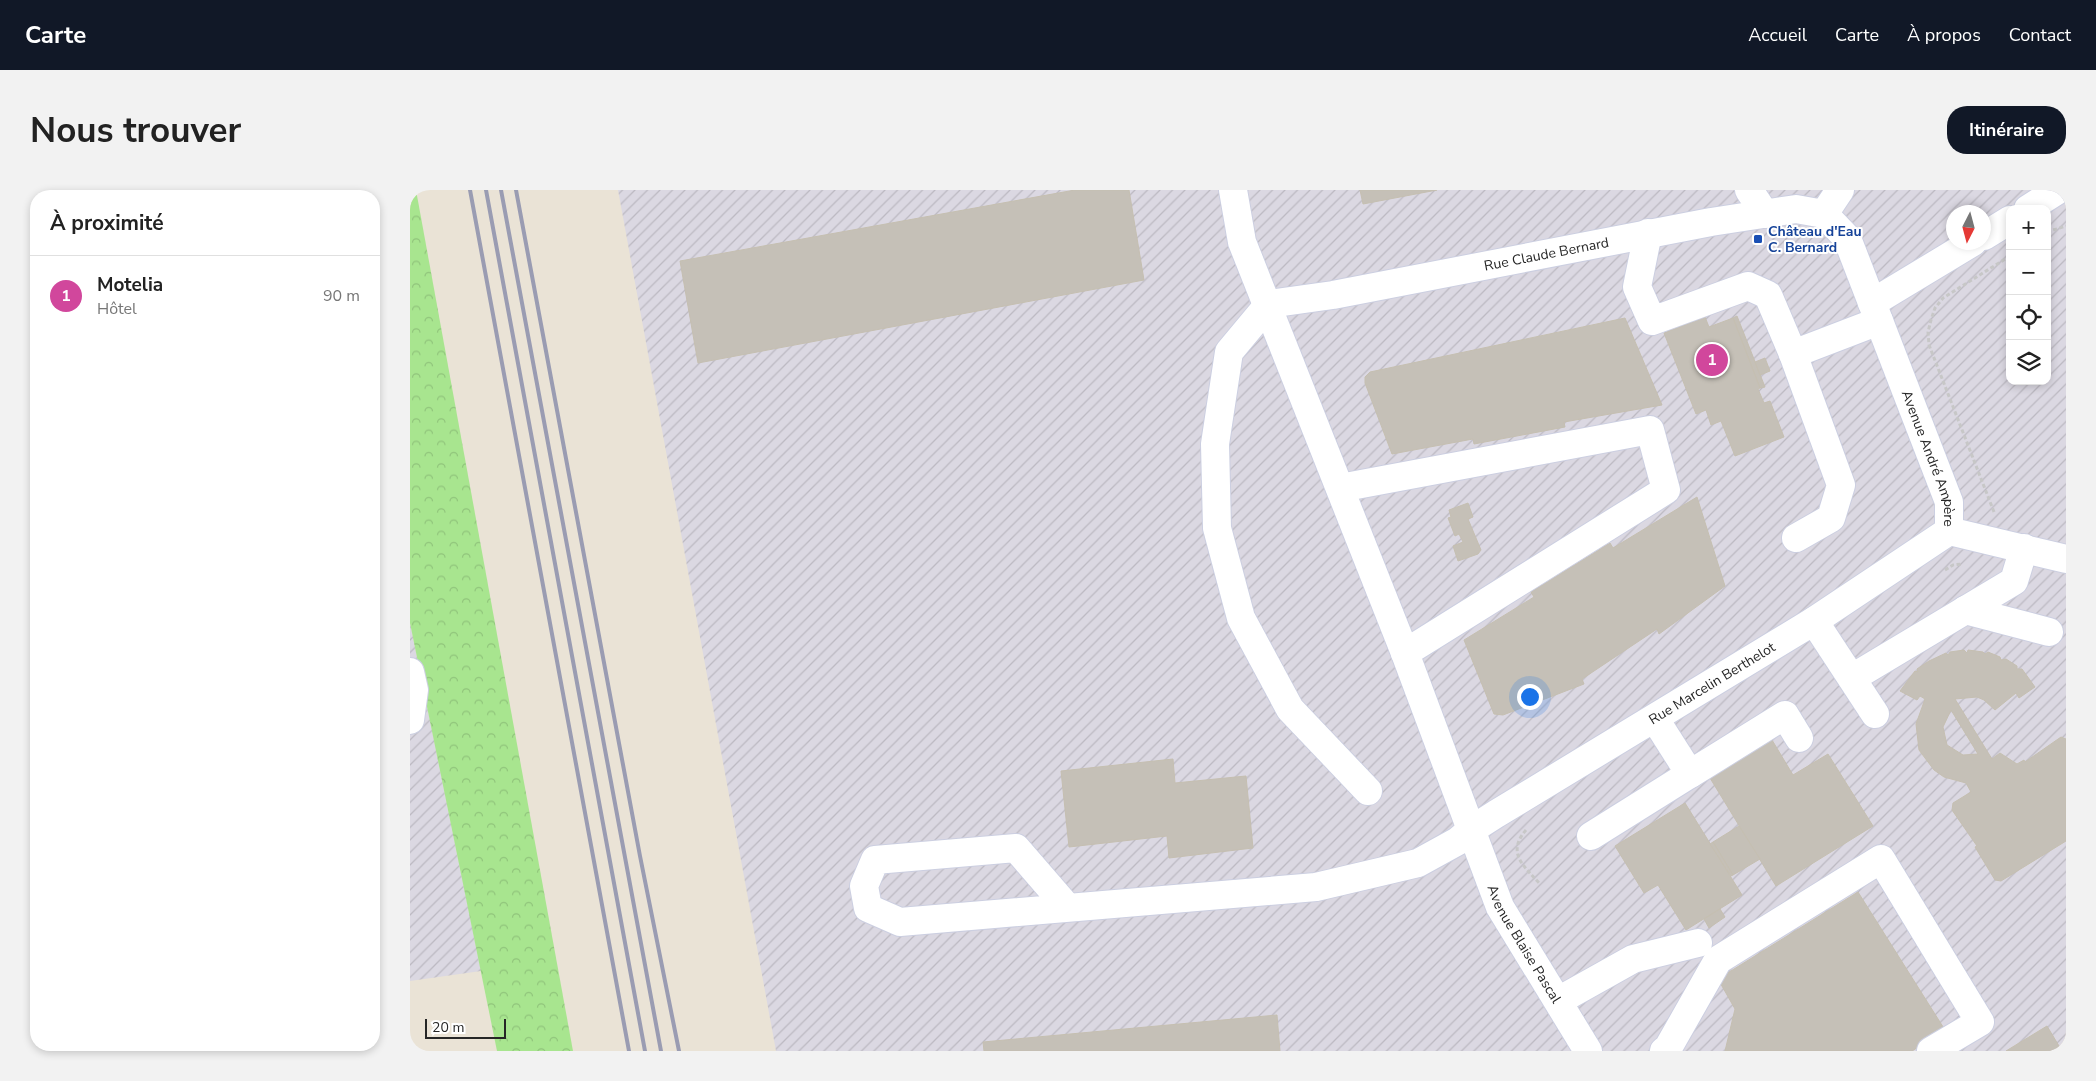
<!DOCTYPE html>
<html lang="fr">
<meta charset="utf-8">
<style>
:root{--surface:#fff;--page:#f2f2f2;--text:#222;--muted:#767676;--line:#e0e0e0;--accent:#111827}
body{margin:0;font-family:"Nunito Sans",sans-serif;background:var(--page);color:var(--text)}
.controls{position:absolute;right:15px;top:15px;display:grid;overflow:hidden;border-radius:10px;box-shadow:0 2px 8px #0003}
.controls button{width:45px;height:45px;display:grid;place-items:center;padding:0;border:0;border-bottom:1px solid var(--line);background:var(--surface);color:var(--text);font:25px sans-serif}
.compass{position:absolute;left:1536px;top:15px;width:45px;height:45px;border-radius:50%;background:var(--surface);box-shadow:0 2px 8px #0003;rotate:186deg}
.scale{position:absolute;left:15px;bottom:12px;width:81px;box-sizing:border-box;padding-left:5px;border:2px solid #262626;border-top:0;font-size:14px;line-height:18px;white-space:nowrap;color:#262626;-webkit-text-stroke:4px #fff;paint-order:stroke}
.you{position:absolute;left:1119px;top:506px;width:18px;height:18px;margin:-12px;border:4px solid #fff;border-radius:50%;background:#1a73e8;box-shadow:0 0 0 8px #1a73e833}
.badge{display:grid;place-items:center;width:32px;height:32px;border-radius:50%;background:var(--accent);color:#fff;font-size:16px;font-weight:700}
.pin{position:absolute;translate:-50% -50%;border:2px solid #fff;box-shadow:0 1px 5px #0006}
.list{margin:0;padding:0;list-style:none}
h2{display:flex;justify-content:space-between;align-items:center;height:65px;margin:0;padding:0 20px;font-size:21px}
h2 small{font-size:16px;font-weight:400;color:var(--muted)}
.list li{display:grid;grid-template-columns:32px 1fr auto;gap:15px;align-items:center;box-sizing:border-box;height:80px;padding:0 20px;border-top:1px solid var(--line)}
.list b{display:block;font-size:19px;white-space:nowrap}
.list p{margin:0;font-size:16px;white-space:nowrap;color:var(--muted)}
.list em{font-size:16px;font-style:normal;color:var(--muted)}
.icon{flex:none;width:28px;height:28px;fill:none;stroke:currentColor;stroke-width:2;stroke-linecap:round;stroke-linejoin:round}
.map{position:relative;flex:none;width:1656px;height:861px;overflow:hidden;border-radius:20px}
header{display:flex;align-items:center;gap:30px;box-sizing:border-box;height:70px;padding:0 25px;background:var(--accent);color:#fff}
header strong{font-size:24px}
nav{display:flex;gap:28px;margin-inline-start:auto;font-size:18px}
.intro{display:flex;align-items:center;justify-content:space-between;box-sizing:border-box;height:120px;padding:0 30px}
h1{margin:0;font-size:35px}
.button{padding:12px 22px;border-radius:20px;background:var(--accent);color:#fff;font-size:18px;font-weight:700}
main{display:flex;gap:30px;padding:0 30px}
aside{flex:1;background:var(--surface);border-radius:20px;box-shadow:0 2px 8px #0003}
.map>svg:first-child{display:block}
.industrial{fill:url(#industrial-furrows);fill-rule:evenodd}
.forest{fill:url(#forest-crowns)}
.building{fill:#c5c0b7;stroke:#c5bfb1;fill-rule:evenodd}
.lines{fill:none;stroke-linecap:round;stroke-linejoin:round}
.minor-casing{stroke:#cccfe1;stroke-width:30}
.path{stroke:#c7c7c7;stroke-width:3;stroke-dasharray:4 2.5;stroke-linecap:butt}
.minor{stroke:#fff;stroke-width:28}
.rail{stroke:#9a9cb2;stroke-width:4}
.transit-dot{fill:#1a4fb4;stroke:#fff;stroke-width:2}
.labels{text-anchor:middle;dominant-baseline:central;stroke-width:4;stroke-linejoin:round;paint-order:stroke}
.transit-label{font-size:14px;font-weight:bold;fill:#164399;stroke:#fff;text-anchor:start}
.street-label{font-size:14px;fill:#262626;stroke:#fff}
</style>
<header>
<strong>Carte</strong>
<nav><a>Accueil</a><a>Carte</a><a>À propos</a><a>Contact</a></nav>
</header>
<div class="intro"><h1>Nous trouver</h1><a class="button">Itinéraire</a></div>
<main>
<aside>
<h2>À proximité<small></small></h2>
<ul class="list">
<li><span class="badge" style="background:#d1479c">1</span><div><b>Motelia</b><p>Hôtel</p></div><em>90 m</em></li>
</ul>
</aside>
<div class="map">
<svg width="1656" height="861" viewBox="0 0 1656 861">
<defs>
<pattern id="industrial-furrows" width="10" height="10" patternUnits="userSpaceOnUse" patternTransform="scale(1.25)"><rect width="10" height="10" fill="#dbd8e2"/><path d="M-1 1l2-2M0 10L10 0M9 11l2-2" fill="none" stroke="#bcb9c2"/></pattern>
<pattern id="forest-crowns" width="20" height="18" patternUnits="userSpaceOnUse" patternTransform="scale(1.25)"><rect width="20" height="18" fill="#a8e58f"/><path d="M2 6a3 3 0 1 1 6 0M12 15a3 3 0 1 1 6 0" fill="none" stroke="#90c47b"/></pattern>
</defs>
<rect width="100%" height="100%" fill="#eae3d6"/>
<g class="industrial">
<path d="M208,0H1656V861H366ZM1600,19H1637V191H1600ZM1544,22H1574V52H1544Z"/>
<path d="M0,433L71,781L0,791Z"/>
</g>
<path class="forest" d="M0,0H6L163,861H87L0,433Z"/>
<g class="building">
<path d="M665,0H719L734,90L288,173L270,71Z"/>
<path d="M950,0H1027L953,14Z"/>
<path d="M1327,126L1355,197L1350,198L1323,128Z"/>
<path d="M1295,127L1299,137L1323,128L1350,198L1348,199L1354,213L1360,211L1374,247L1325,266L1311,231L1301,235L1296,220L1286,224L1254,143Z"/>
<path d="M1215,128L1252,215L1154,232L1155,237L1064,254L1063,249L982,264L955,193V187L960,182Z"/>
<path d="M1355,168L1360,181L1350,185L1345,172Z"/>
<path d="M1287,307L1315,396L1249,444L1247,439L1172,489L1174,494L1093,525L1084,524L1054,450L1124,407L1121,402L1200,353L1203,358Z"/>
<path d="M1058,313L1063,327L1058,329L1071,360L1068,364L1048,371L1043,356L1053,352L1049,344L1045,346L1038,328L1041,327L1039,320Z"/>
<path d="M1554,460L1557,463L1558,460L1573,462L1575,464L1578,462L1590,467L1591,470L1596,469L1607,476V479H1612L1625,497L1609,508L1606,503L1585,520L1574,510L1567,507L1545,509L1582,569L1590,563L1607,574L1614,570L1615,572L1651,547L1656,549V651L1591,691L1585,690L1565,657L1567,656L1542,620L1543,613L1561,602L1556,593L1534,587L1524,580L1509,560L1506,534L1515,509L1510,506L1507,510L1490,501L1505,481L1508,482L1507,479L1519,471L1536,463L1538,465L1540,462ZM1541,520L1568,564L1553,565L1537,555L1533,537Z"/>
<path d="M1362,550L1383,585L1418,564L1463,636L1366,696L1300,588Z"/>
<path d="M763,569L765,593L836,586L843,658L759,668L757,646L659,657L651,581Z"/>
<path d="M1275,613L1332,705L1276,740L1248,695L1234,703L1205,656Z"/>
<path d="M1329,636L1350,669L1323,685L1303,652Z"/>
<path d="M1303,652L1323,685L1321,686L1300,654Z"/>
<path d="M1448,702L1535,840L1502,861H1315L1325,819L1308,789Z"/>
<path d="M1310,719L1315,727L1299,738L1294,729Z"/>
<path d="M867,825L870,861H574L573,852Z"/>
<path d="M1637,836L1652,861H1596Z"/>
</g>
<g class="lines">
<defs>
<g id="minor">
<path id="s1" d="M823,0L832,52L995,463L1090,717L1178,861"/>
<path d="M1339,0L1355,24"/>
<path d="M1618,19L1648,0"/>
<path id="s2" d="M1414,24L1437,48L1539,312V341"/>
<path d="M1414,24L1430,0"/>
<path d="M1238,43L1227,97L1242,131L1338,96L1358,105L1383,164L1431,295L1421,328L1386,348"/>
<path d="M1574,46L1600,30"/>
<path d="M1462,113L1563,52"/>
<path id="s3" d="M859,114L923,105L1301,32L1386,19L1414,24"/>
<path d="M859,114L819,162L805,254L807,338L831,428L880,519L958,601"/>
<path d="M1383,164L1469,131"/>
<path d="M930,298L1240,240L1256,300L995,463"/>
<path d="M1539,341L1656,369"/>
<path d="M1555,420L1639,442"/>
<path d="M1404,431L1465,524"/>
<path d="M0,482L4,500L0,530"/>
<path d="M1442,488L1604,391L1614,358"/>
<path d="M1280,584L1375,525L1389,548"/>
<path d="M1181,646L1280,584L1245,529"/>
<path id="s4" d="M657,717L606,658L465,670L454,696L458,718L490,732L906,697L1008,673L1048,651L1061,640L1086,624L1404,431L1539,341"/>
<path d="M1148,811L1223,769L1288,753"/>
<path d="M1254,861L1258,858L1308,770L1471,669L1570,832L1521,861"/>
</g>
</defs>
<use href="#minor" class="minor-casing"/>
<g class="path">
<path d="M1637,42L1656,36"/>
<path d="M1584,322L1519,155L1518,142L1521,130L1525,118L1533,108L1600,66"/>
<path d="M1535,380L1543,375L1552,374"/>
<path d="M1116,640C1096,663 1114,676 1129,693"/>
</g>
<use href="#minor" class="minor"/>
<g class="rail">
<path d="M60,0L219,861"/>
<path d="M76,0L235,861"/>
<path d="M91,0L251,861"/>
<path d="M106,0L230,666L269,861"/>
</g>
</g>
<rect class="transit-dot" x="1343" y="44" width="10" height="10" rx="2.5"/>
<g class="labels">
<g class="transit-label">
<text x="1358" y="41">Château d'Eau<tspan x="1358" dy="16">C. Bernard</tspan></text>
</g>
<g class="street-label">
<text stroke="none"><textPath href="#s3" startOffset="282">Rue Claude Bernard</textPath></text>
<text stroke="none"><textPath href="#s2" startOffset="269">Avenue André Ampère</textPath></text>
<text stroke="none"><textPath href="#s4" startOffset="1172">Rue Marcelin Berthelot</textPath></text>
<text stroke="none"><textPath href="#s1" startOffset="810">Avenue Blaise Pascal</textPath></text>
</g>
</g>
</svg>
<div class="controls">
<button>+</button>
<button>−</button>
<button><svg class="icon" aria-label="locate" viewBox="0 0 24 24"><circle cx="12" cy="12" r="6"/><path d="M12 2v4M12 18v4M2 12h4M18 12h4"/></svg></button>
<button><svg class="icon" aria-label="layers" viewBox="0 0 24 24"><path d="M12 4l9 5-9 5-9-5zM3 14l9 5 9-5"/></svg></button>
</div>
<svg class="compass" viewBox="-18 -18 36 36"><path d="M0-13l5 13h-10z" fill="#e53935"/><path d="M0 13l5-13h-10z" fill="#767676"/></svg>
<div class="scale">20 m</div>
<div class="you"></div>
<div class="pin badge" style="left:1302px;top:170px;background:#d1479c">1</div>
</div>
</main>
